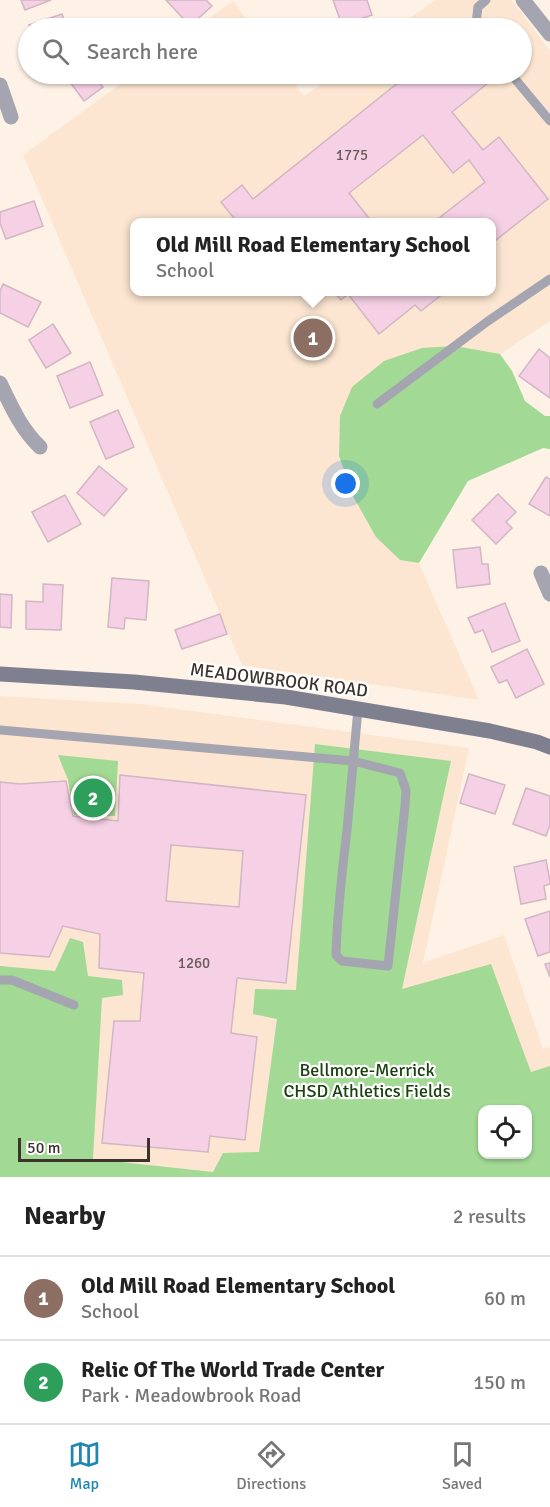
<!DOCTYPE html>
<meta charset="utf-8">
<style>
:root{--surface:#fff;--page:#f6f6f6;--text:#222;--muted:#767676;--line:#e0e0e0;--accent:#1d87af}
body{margin:0;font-family:Signika,sans-serif;background:var(--page);color:var(--text)}
.controls{position:absolute;right:18px;bottom:18px;display:grid;overflow:hidden;border-radius:12px;box-shadow:0 2px 4px #0004}
.controls button{width:54px;height:54px;display:grid;place-items:center;padding:0;border:0;border-bottom:2px solid var(--line);background:var(--surface);color:var(--text);font:30px sans-serif}
.scale{position:absolute;left:18px;bottom:15px;width:132px;box-sizing:border-box;padding-left:6px;border:3px solid #3c342c;border-top:0;font-size:16px;line-height:21px;white-space:nowrap;color:#3c342c;-webkit-text-stroke:4px #fff;paint-order:stroke}
.you{position:absolute;left:346px;top:484px;width:21px;height:21px;margin:-15px;border:4px solid #fff;border-radius:50%;background:#1a73e8;box-shadow:0 0 0 9px #1a73e833}
.badge{display:grid;place-items:center;width:39px;height:39px;border-radius:50%;background:var(--accent);color:#fff;font-size:20px;font-weight:700}
.pin{position:absolute;translate:-50% -50%;border:3px solid #fff;box-shadow:0 2px 6px #0006}
.popup{position:absolute;left:130px;top:218px;width:366px;height:78px;box-sizing:border-box;display:grid;place-content:center;border-radius:12px;background:var(--surface);filter:drop-shadow(0 2px 4px #0005);font-size:20px;white-space:nowrap;color:var(--muted)}
.popup b{font-size:22px;color:var(--text)}
.popup::after{content:'';position:absolute;left:50%;top:100%;margin-left:-12px;border:12px solid transparent;border-top-color:var(--surface)}
.list{margin:0;padding:0;list-style:none}
h2{display:flex;justify-content:space-between;align-items:center;height:78px;margin:0;padding:0 24px;font-size:26px}
h2 small{font-size:20px;font-weight:400;color:var(--muted)}
.list li{display:grid;grid-template-columns:39px 1fr auto;gap:18px;align-items:center;box-sizing:border-box;height:84px;padding:0 24px;border-top:2px solid var(--line)}
.list b{display:block;font-size:22px;white-space:nowrap}
.list p{margin:0;font-size:20px;white-space:nowrap;color:var(--muted)}
.list em{font-size:20px;font-style:normal;color:var(--muted)}
.icon{flex:none;width:33px;height:33px;fill:none;stroke:currentColor;stroke-width:2;stroke-linecap:round;stroke-linejoin:round}
.map{position:relative;flex:none;width:550px;height:1177px;overflow:hidden}
.search{position:absolute;background:var(--surface);box-shadow:0 2px 4px #0004;left:18px;right:18px;top:18px;height:66px;display:flex;align-items:center;gap:15px;box-sizing:border-box;padding:0 21px;border-radius:33px;color:var(--muted);font-size:22px}
.sheet{height:246px;background:var(--surface)}
nav{display:flex;justify-content:space-around;align-items:center;box-sizing:border-box;height:84px;border-top:2px solid var(--line);background:var(--surface);font-size:16px;color:var(--muted)}
nav a{display:grid;justify-items:center;gap:3px}
nav .on{color:var(--accent)}
.map>svg:first-child{display:block}
.built{fill:#fce6d1;fill-rule:evenodd}
.green{fill:#a2d994;fill-rule:evenodd}
.building{fill:#f6d1e5;stroke:#d1b6c4;stroke-width:1.5;fill-rule:evenodd}
.lines{fill:none;stroke-linecap:round;stroke-linejoin:round}
.lane{stroke:#a4a5b0;stroke-width:9}
.street{stroke:#a4a5b0;stroke-width:15}
.secondary{stroke:#7e7f8f;stroke-width:15}
.labels{text-anchor:middle;dominant-baseline:central;stroke-width:4.5;stroke-linejoin:round;paint-order:stroke}
.number-label{font-size:15px;fill:#6a5b5a}
.street-label{font-size:18px;fill:#3c342c;stroke:#fff}
.park-label{font-size:18px;fill:#1a410e;stroke:#fff}
</style>
<div class="map">
<svg width="550" height="1177" viewBox="0 0 550 1177">
<rect width="100%" height="100%" fill="#fef1e5"/>
<g class="built">
<path d="M435,0H512L550,51V321L366,442L479,700L242,665L23,155L134,74H287L304,96L336,74H522V28H396ZM134,222H491V292H134Z"/>
<path d="M233,1L253,28H196Z"/>
<path d="M0,696L141,704L469,748L423,963L504,935L543,1049L550,1047V1177H0ZM482,1110H528V1154H482Z"/>
</g>
<g class="green">
<path d="M455,346L500,354L512,371L525,401L545,416H550V449L543,448L468,481L419,563L400,560L376,537L354,498L339,456L340,416L352,387L384,361L422,348Z"/>
<path d="M315,744L451,761L402,989L491,964L531,1072L550,1066V1177H0V966L55,971L70,938L83,942L88,976L122,980L123,995L102,998L93,1159L213,1172L223,1153L259,1152L277,1019L253,1014L255,989L296,990ZM482,1110H528V1154H482Z"/>
<path d="M58,755L118,761L115,816L74,815L68,780Z"/>
</g>
<g class="building">
<path d="M21,0H51L25,10Z"/>
<path d="M166,0H206L212,6L190,26Z"/>
<path d="M333,0H367L372,15L342,25Z"/>
<path d="M62,14L67,28H30L29,25Z"/>
<path d="M64,74H92L103,87L84,101Z"/>
<path d="M409,74H488L493,79L452,112L483,150L499,137L548,199L491,244V222H434L485,182L469,160L453,173L423,135L349,193L372,222H280L278,221L276,222H237L221,202L242,185L253,199Z"/>
<path d="M34,201L43,226L6,239L0,223V212Z"/>
<path d="M3,284L41,302L28,327L0,313V291Z"/>
<path d="M334,292H445L421,311L415,305L379,334L348,294L341,300Z"/>
<path d="M53,324L71,353L46,368L29,340Z"/>
<path d="M539,349L550,358V398L519,376Z"/>
<path d="M90,362L103,395L70,408L57,376Z"/>
<path d="M118,410L134,447L106,459L90,422Z"/>
<path d="M99,466L127,489L104,516L77,493Z"/>
<path d="M546,477L550,479V516L529,504Z"/>
<path d="M498,494L516,512L506,522L512,528L496,544L472,520Z"/>
<path d="M65,495L81,524L48,542L32,512Z"/>
<path d="M480,547L482,564H488L490,584L457,588L453,550Z"/>
<path d="M112,578L149,581L146,620L125,618L124,629L108,627Z"/>
<path d="M43,584L63,585L61,630L26,629V601L43,602Z"/>
<path d="M0,594L12,595L11,628L0,627Z"/>
<path d="M505,603L520,641L492,652L483,630L475,633L468,618Z"/>
<path d="M220,614L227,634L182,649L175,630Z"/>
<path d="M527,649L544,684L516,698L507,680L499,683L491,667Z"/>
<path d="M469,774L505,785L495,814L460,803Z"/>
<path d="M120,775L306,795L286,983L237,978L231,1033L257,1037L245,1140L210,1136L208,1152L102,1143L114,1021H140L144,973L99,968L100,934L63,926L49,957L0,953V782L20,784L66,781L73,816L118,821ZM171,845L243,851L239,907L166,901Z"/>
<path d="M526,788L550,796V825L546,836L513,824Z"/>
<path d="M546,860L550,881V884L544,886L546,899L521,904L514,867Z"/>
<path d="M550,911V952L538,956L525,919Z"/>
<path d="M550,963V977L545,964Z"/>
</g>
<g class="lines">
<g class="lane">
<path d="M477,28L476,23L478,7L486,0"/>
<path d="M511,74L550,121"/>
<path d="M377,404L488,321L550,279"/>
<path d="M0,730L353,761L400,773L406,790L405,806L388,966L342,961L336,955C337,913 342,872 347,830C351,790 354,749 358,709"/>
<path d="M0,980H12L74,1005"/>
</g>
<g class="street">
<path d="M523,0L550,34"/>
<path d="M0,85L11,117"/>
<path d="M0,383C11,406 21,429 40,447"/>
<path d="M541,573L550,594"/>
</g>
<path class="secondary" d="M0,674L134,682L286,697L490,731L537,742L550,747"/>
</g>
<g class="labels">
<g class="number-label">
<text x="352" y="155">1775</text>
<text x="194" y="963">1260</text>
</g>
<g class="street-label">
<text transform="translate(279 680) rotate(7)">MEADOWBROOK ROAD</text>
</g>
<g class="park-label">
<text x="367" y="1070">Bellmore-Merrick<tspan x="367" dy="21">CHSD Athletics Fields</tspan></text>
</g>
</g>
</svg>
<div class="controls">
<button><svg class="icon" aria-label="locate" viewBox="0 0 24 24"><circle cx="12" cy="12" r="6"/><path d="M12 2v4M12 18v4M2 12h4M18 12h4"/></svg></button>
</div>
<div class="scale">50 m</div>
<div class="you"></div>
<div class="pin badge" style="left:313px;top:338px;background:#8d6e63">1</div>
<div class="popup"><b>Old Mill Road Elementary School</b>School</div>
<div class="pin badge" style="left:93px;top:798px;background:#2e9e5b">2</div>
<div class="search"><svg class="icon" aria-label="search" viewBox="0 0 24 24"><circle cx="10" cy="10" r="6"/><path d="M15 15l6 6"/></svg>Search here</div>
</div>
<section class="sheet">
<h2>Nearby<small>2 results</small></h2>
<ul class="list">
<li><span class="badge" style="background:#8d6e63">1</span><div><b>Old Mill Road Elementary School</b><p>School</p></div><em>60 m</em></li>
<li><span class="badge" style="background:#2e9e5b">2</span><div><b>Relic Of The World Trade Center</b><p>Park · Meadowbrook Road</p></div><em>150 m</em></li>
</ul>
</section>
<nav>
<a class="on"><svg class="icon" aria-label="map" viewBox="0 0 24 24"><path d="M3 6l6-2 6 2 6-2v14l-6 2-6-2-6 2zM9 4v14M15 6v14"/></svg>Map</a>
<a><svg class="icon" aria-label="directions" viewBox="0 0 24 24"><path d="M12 3l9 9-9 9-9-9zM9 14v-3h6M13 9l2 2-2 2"/></svg>Directions</a>
<a><svg class="icon" aria-label="saved" viewBox="0 0 24 24"><path d="M7 4h10v16l-5-4-5 4z"/></svg>Saved</a>
</nav>
